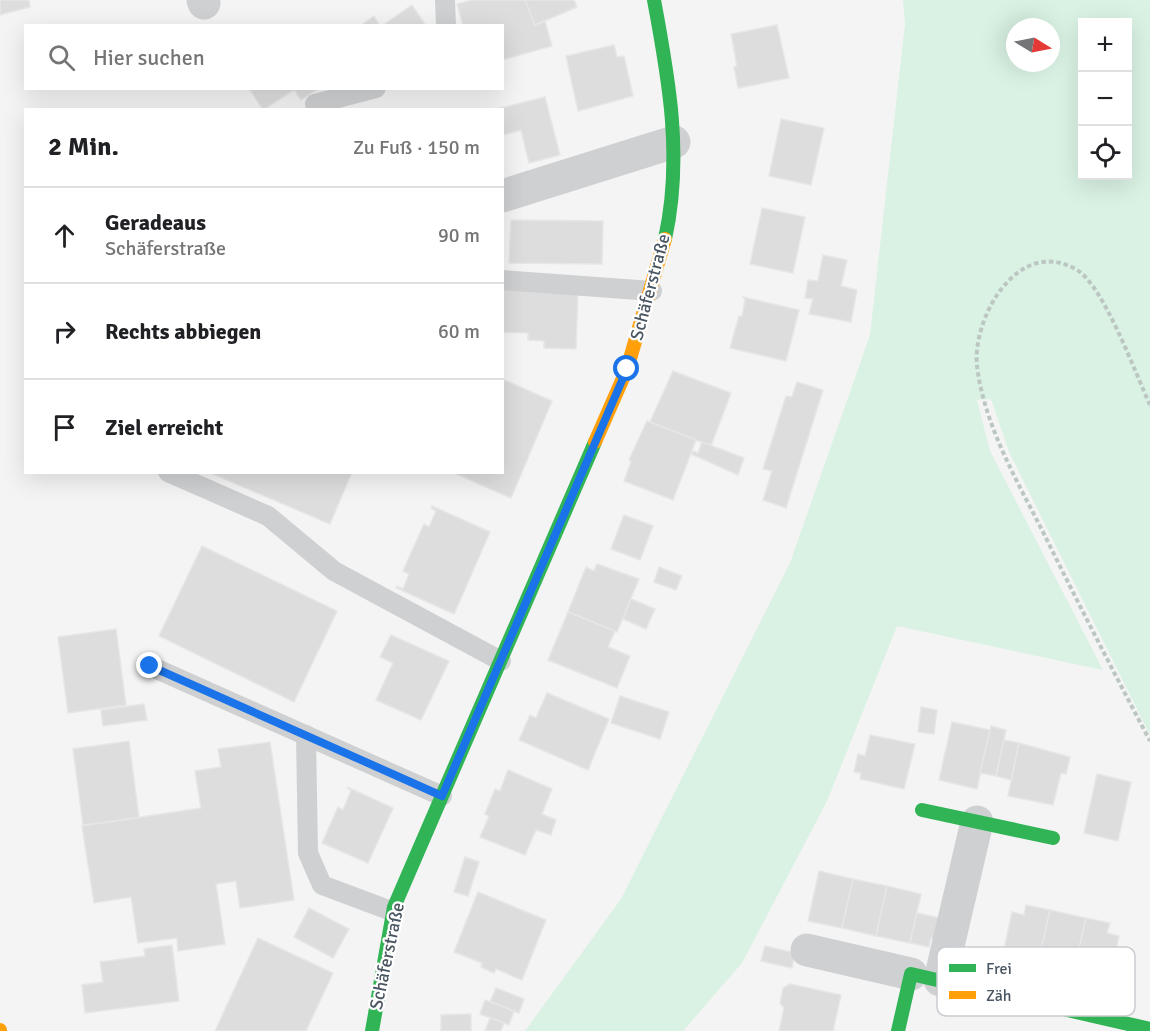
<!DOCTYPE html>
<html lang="de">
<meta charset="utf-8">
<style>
:root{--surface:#fff;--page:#f2f2f2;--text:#202124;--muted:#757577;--line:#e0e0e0}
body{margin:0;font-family:Signika,sans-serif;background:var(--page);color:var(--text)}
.controls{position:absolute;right:18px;top:18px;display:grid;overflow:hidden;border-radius:0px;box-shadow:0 6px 24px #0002}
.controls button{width:54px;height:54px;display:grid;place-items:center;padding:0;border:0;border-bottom:2px solid var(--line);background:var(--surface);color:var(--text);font:30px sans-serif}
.compass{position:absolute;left:1006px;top:18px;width:54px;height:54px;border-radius:50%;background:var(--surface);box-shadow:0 6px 24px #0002;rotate:100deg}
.stop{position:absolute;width:18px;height:18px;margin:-14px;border:4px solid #1a73e8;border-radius:50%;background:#fff}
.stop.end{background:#1a73e8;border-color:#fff;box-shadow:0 2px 6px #0008}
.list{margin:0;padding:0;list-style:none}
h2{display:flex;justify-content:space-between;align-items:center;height:78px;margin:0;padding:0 24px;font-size:26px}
h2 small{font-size:20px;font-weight:400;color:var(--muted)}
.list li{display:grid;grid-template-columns:39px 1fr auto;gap:18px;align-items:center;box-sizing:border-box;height:96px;padding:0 24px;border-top:2px solid var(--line)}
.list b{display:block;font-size:22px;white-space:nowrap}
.list p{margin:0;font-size:20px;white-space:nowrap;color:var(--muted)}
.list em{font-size:20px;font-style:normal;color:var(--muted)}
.icon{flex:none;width:33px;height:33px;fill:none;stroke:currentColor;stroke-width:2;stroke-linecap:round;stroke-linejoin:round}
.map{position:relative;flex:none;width:1150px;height:1031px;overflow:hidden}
.search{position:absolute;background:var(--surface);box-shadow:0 6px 24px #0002;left:24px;top:24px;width:480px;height:66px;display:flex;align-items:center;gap:15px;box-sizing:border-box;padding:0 21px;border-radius:0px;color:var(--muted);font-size:22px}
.panel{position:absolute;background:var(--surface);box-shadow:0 6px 24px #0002;left:24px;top:108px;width:480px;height:366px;border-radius:0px}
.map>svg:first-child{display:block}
.green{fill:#d9f2e3;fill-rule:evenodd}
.building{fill:#ddddde;stroke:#e5e6e7;stroke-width:1.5}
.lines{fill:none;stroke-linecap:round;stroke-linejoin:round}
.path{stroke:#bcc7c4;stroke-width:4;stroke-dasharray:4.5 3;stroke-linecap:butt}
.lane{stroke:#ced0d2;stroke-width:20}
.street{stroke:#ced0d2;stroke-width:33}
.fast{stroke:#30b455;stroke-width:14}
.slow{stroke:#ff9f0a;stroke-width:14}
.route{stroke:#1a73e8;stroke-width:8}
.labels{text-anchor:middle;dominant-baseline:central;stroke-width:4.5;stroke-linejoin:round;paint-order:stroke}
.street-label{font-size:18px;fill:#4a5661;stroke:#fff}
.key{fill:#fff;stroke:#c9ccd0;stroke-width:1.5}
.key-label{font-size:16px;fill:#4a5661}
</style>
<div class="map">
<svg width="1150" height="1031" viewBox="0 0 1150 1031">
<rect width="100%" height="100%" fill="#f4f4f4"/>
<path class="green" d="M903,0H1150V735L1009,452L991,399L977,400L990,451L1103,670L897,626L827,801L742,963L683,1031H525L621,899L790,563L870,335L905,24ZM1082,22H1128V176H1082ZM1015,27H1051V63H1015Z"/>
<g class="building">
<path d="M0,0H29L30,7L0,15Z"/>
<path d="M472,0H525L535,25L545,21L552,46L502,60V26H463L457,4Z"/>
<path d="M525,0H574L577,7L535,25Z"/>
<path d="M412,5L426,26H382Z"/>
<path d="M374,16L380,26H360Z"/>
<path d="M777,25L789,78L738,88L734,67L737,66L731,34Z"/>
<path d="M614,45L617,57L624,56L633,96L578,111L566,56Z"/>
<path d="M249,88H293L294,90L263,110Z"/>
<path d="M293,88H319L301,100Z"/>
<path d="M545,97L560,155L529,163L521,130L503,135L502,110L497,109Z"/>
<path d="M781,119L824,128L811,185L769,176Z"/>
<path d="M762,208L805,217L793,273L750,264Z"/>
<path d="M511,220L603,221L602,264L509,263Z"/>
<path d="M823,255L847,260L841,286L857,290L851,322L809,314L813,299L805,298L808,280L818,281Z"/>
<path d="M502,288L578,291L576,349L544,348V341L528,340V333L502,332Z"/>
<path d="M743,297L799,310L786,361L730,348L739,316H742L745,300Z"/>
<path d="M673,371L731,393L711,446L650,422Z"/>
<path d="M502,379L552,401L511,498L452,472H502Z"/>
<path d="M797,382L823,390L786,508L763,500L772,471L763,469L786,396L792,397Z"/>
<path d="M647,421L696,440L673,500L624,481L631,462L629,460Z"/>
<path d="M702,442L744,458L738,475L691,454L693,451L698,453Z"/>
<path d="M208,472H352L330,524Z"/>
<path d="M432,506L490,532L454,614L396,588L397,586L403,589L409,574L403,571L424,524L429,527L436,511L431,508Z"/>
<path d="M624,515L653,526L640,560L611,549Z"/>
<path d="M202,546L337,611L294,702L159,636Z"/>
<path d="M597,564L639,579L617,632L568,612L586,567L594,571Z"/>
<path d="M659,567L682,576L676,590L654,582Z"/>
<path d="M631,599L655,609L646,629L623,619Z"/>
<path d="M568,612L615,631L608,647L630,656L617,688L548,660Z"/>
<path d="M116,629L126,705L68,713L58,637Z"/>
<path d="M391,635L449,661L421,720L376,700L393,663L380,657Z"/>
<path d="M547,693L609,719L588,770L519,740L530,715L536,718Z"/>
<path d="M620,696L669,712L660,739L611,723Z"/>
<path d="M144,704L147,720L103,726L101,710Z"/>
<path d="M921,707L937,710L934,734L918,732Z"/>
<path d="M952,722L990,730L977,789L939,780Z"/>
<path d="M991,726L1006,730L996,776L980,773Z"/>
<path d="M870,735L915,744L904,789L860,779L861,773L854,772L858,754L865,756Z"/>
<path d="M1004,740L1019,743L1011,780L996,776Z"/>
<path d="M129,741L139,818L83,825L73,749Z"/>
<path d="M270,742L294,900L240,908L236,881L216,884L225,944L178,951L177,938L138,943L131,897L94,903L82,826L201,808L195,771L221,767L218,749Z"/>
<path d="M1019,743L1070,757L1066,774L1061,773L1053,805L1008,796Z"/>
<path d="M508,770L552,789L542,814L556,820L551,835L536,830L525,855L480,837L489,816L485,814L495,789L500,791Z"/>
<path d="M1097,774L1131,782L1118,841L1084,833Z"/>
<path d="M347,787L393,808L368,863L322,843L338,807L343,810L351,791Z"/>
<path d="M465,857L479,862L468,896L454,892Z"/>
<path d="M819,871L853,879L842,928L808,921Z"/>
<path d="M853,879L887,886L876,936L842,928Z"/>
<path d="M887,886L921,894L910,943L876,936Z"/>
<path d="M478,892L546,920L522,980L496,969L494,973L481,967L482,963L454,952Z"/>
<path d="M1026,905L1050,910L1037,972L1013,966L1015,957L1003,954L1012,912L1024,915Z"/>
<path d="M309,908L349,929L333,958L294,937Z"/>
<path d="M1050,910L1086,918L1075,967L1039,959Z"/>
<path d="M917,913L940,918L935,939L931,938L929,947L910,943Z"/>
<path d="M1086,918L1110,923L1107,933L1119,936L1110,978L1098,975L1096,984L1072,979Z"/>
<path d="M258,938L333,973L306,1031H215Z"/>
<path d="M172,945L179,1001L85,1013L82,985L103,982L100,962L145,956L144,949Z"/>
<path d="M765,946L795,953L792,968L761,961Z"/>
<path d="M790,984L841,995L833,1031H779L784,1008L780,1003L783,988Z"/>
<path d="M496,988L524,999L519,1013L490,1002Z"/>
<path d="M485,1000L514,1011L509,1025L480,1014Z"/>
<path d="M471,1014V1031H441V1015Z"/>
<path d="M490,1018L504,1023L501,1031H485Z"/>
</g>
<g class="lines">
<path class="path" d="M1150,405C1136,375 1104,286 1077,270C1019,235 972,317 977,366C984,424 1016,479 1042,530C1077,601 1113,671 1150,741"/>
<g class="lane">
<path d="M445,0L446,26"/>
<path d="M315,104L376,88"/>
<path d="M502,280L652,291"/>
<path d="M168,472L268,516L334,571L501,661"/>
<path d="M150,666L442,796"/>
<path d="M306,735L308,853L322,885L394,912"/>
</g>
<g class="street">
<path d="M203,0L204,3"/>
<path d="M502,196L674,142"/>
<path d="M807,950L911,974"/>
<path d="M940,980L977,822"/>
</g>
<g class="fast">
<path d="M654,0C669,80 683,158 665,239"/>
<path d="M922,810L1053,838"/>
<path d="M372,1031L394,907L595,442"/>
<path d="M898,1031L911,974L1150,1029"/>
</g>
<g class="slow">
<path d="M595,442L627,369L665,239"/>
<path d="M0,1030V1031"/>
</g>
</g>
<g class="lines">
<path class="route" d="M150,666L442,796L627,369"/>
</g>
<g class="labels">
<g class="street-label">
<text transform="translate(650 287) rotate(-75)">Schäferstraße</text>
<text transform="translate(387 956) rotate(-78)">Schäferstraße</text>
</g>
</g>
<rect x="937" y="947" width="198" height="69" rx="9" class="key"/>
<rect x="949" y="964" width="27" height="8" fill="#30b455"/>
<rect x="949" y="991" width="27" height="8" fill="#ff9f0a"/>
<g class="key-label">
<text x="986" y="974">Frei</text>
<text x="986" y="1001">Zäh</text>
</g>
</svg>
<div class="controls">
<button>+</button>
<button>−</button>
<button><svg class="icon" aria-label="locate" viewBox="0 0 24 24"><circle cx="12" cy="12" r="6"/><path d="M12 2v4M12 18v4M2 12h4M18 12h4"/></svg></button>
</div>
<svg class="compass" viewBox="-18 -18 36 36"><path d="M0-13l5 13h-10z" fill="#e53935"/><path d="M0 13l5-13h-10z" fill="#757577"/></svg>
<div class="stop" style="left:627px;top:369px"></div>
<div class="stop end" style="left:150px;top:666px"></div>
<div class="search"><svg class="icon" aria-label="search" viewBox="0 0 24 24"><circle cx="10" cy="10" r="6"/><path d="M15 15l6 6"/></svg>Hier suchen</div>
<section class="panel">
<h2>2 Min.<small>Zu Fuß · 150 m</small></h2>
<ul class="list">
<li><svg class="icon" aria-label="ahead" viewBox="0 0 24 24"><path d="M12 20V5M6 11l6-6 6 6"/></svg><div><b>Geradeaus</b><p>Schäferstraße</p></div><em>90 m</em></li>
<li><svg class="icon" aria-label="right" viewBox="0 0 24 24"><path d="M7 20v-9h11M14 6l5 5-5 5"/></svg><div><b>Rechts abbiegen</b></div><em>60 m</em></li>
<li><svg class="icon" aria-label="arrive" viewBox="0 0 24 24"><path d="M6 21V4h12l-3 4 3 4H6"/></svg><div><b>Ziel erreicht</b></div></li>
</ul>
</section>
</div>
